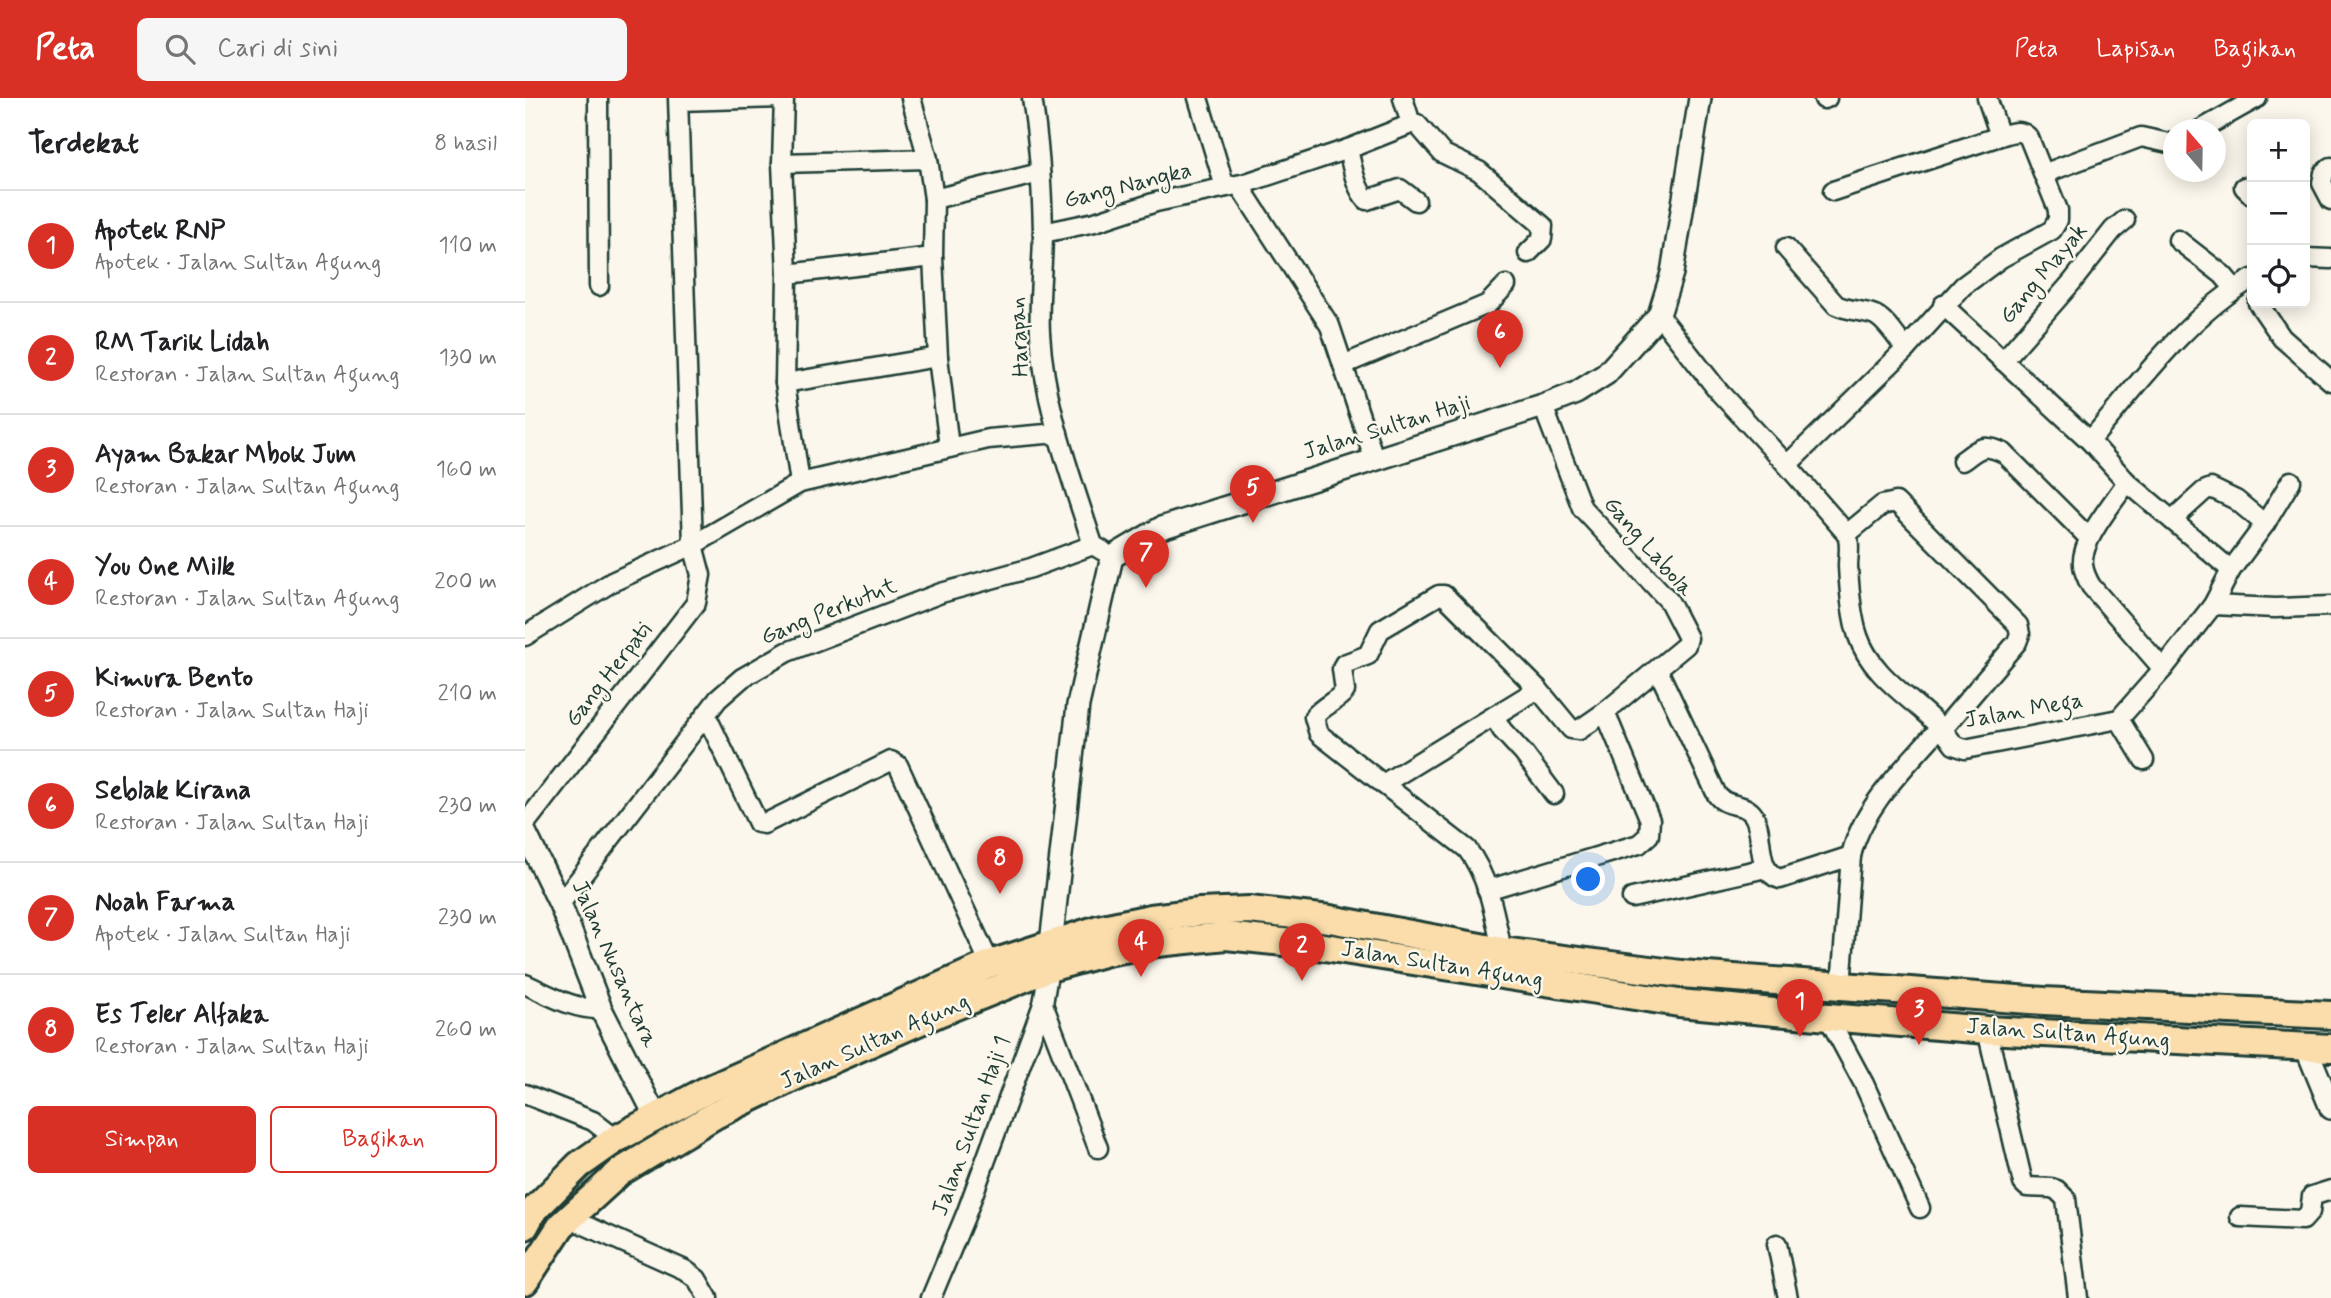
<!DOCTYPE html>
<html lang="id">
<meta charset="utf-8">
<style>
:root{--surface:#fff;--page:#f6f6f6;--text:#202124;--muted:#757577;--line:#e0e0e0;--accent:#d93025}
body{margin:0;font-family:Mynerve,sans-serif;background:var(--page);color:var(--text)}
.controls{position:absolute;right:21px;top:21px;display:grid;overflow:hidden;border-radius:10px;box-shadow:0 4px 18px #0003}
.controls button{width:63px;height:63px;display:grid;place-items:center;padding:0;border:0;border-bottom:2px solid var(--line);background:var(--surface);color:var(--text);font:35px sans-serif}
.compass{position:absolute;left:1638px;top:21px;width:63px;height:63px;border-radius:50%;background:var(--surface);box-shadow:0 4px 18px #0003;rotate:340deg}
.you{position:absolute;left:1064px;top:782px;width:24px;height:24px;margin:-18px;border:5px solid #fff;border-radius:50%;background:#1a73e8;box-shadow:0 0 0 10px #1a73e833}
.badge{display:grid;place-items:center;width:46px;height:46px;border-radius:50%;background:var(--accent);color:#fff;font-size:23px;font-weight:700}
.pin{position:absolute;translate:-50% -58px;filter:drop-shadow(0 2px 4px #0008)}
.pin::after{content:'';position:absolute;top:37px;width:24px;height:21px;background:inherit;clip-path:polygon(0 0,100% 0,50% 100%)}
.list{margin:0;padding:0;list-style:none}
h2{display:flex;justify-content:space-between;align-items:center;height:91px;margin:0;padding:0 28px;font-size:30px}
h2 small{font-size:23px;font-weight:400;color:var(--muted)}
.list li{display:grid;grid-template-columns:46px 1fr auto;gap:21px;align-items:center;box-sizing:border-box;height:112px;padding:0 28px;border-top:2px solid var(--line)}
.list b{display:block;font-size:26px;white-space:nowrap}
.list p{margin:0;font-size:23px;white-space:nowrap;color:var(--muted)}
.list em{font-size:23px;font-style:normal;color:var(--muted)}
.actions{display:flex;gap:14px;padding:21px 28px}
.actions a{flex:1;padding:16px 0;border:2px solid var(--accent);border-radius:10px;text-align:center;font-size:24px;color:var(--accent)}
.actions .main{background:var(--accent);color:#fff}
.icon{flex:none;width:38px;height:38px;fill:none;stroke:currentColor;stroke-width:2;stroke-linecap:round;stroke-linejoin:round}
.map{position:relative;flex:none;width:1806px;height:1200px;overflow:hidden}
header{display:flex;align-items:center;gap:42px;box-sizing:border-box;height:98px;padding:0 35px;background:var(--accent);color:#fff}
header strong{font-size:33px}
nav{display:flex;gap:38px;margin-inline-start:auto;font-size:24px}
.search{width:490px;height:63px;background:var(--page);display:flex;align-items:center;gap:18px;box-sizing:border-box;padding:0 24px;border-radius:10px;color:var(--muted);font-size:26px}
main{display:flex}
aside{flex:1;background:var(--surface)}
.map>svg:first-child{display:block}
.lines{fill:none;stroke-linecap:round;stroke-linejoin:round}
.minor-casing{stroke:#1f3d34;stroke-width:23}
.tertiary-casing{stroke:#1f3d34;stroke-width:26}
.primary-casing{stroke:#1f3d34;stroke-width:32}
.minor{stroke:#fbf7ec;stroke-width:18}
.tertiary{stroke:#fbf7ec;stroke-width:21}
.primary{stroke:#faddab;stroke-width:26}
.labels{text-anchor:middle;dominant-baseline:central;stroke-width:5;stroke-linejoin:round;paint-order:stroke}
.street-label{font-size:23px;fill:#1f3d34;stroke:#fbf7ec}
</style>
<header>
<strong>Peta</strong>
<div class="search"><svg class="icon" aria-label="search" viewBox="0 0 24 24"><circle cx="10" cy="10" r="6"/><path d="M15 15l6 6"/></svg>Cari di sini</div>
<nav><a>Peta</a><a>Lapisan</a><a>Bagikan</a></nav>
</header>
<main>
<aside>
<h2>Terdekat<small>8 hasil</small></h2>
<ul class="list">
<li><span class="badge">1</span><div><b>Apotek RNP</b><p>Apotek · Jalan Sultan Agung</p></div><em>110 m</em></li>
<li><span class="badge">2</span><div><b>RM Tarik Lidah</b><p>Restoran · Jalan Sultan Agung</p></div><em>130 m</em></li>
<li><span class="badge">3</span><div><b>Ayam Bakar Mbok Jum</b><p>Restoran · Jalan Sultan Agung</p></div><em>160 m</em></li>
<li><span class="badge">4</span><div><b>You One Milk</b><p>Restoran · Jalan Sultan Agung</p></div><em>200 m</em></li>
<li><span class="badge">5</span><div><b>Kimura Bento</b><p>Restoran · Jalan Sultan Haji</p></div><em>210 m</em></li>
<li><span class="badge">6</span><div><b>Seblak Kirana</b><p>Restoran · Jalan Sultan Haji</p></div><em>230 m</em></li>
<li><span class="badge">7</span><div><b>Noah Farma</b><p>Apotek · Jalan Sultan Haji</p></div><em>230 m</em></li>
<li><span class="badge">8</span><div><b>Es Teler Alfaka</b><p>Restoran · Jalan Sultan Haji</p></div><em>260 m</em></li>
</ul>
<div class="actions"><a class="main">Simpan</a><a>Bagikan</a></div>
</aside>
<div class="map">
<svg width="1806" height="1200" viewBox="0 0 1806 1200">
<rect width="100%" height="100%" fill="#fbf7ec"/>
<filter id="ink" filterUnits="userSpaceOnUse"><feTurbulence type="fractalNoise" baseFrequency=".0143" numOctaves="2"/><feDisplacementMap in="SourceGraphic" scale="14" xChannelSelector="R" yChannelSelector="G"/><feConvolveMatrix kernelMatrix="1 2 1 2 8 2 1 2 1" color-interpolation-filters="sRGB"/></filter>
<g filter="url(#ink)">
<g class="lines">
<defs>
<g id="minor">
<path d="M73,0L74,188"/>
<path d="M259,0L257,65L262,176L260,285L275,385"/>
<path d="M386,0L403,61L409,101L408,159L413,259L424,349"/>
<path d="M507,0C514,44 517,89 518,133C518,167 513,201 515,235C519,308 546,378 568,447L578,453"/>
<path d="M673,0L700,89"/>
<path d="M878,0L886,26"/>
<path d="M1462,0L1475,38"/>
<path d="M1299,1L1302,0"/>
<path d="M154,3L259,0"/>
<path d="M1675,32L1732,0"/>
<path d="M823,51C827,67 830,90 842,102L875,91L891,103"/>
<path d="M257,65L403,61"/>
<path d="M1806,69L1799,75L1797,85L1806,102"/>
<path d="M1518,76L1616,39L1648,46"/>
<path d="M714,87L805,228L849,360"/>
<path d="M1719,89L1727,97"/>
<path d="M409,101L515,75"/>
<path d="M518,135L570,124L631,104L721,85L823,51L886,26H892L917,55L954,73L1018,128L1017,141L1003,155"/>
<path d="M1653,142L1698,177L1709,190"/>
<path d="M1261,150L1311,207C1323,213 1338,212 1350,217C1362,223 1372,241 1381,251"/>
<path d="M1780,160L1806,161"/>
<path d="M262,176L408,159"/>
<path d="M1733,205L1757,240L1806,283"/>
<path d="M1418,207L1565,343L1602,384L1706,472"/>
<path d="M1134,217L1195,295L1262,367L1322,436C1326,447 1323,457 1323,468C1324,488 1327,520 1333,538C1349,586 1403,607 1429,647L1440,651L1594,621L1638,571L1688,507L1706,472L1740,426L1766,383"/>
<path d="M1478,263L1547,184L1588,132L1600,122"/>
<path d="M818,267L963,206L981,187"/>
<path d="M260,285L413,259"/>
<path d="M1565,343C1610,290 1666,214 1727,181"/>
<path d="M1437,363C1455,350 1458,345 1479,355L1564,440"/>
<path d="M1262,367L1381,251L1438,188L1476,160L1527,132L1533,122V112L1504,40C1496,30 1486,35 1475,38L1308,93"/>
<path d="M1602,384C1589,404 1555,443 1558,467C1559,475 1562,481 1566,488L1638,571"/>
<path d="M1647,422L1679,393L1686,390L1711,402L1740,426"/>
<path d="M1322,436L1357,407L1371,404L1493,527L1495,536L1492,544L1418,631"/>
<path d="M1688,507L1750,510L1806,508"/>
<path d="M0,538L87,484L168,447L275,385L463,341L533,335"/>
<path d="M1133,572L1192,697C1202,711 1220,703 1229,718C1240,737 1229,773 1255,781L1326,758"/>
<path d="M181,617L233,725L239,726L366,663L373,667L465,866"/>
<path d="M969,618L977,632L999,656L1029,696"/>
<path d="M1594,621L1619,662"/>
<path d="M858,686L1013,591"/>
<path d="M0,726L171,505L176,477L168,447L153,0"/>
<path d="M962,792L1114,746L1124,737L1125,722L1080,614"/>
<path d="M1107,800L1241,770"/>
<path d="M35,806L193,601L217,580L262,554L416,495L506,470L568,447"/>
<path d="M977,853C970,819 964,779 942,751L794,636L789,619C797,608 811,604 820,593L817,571L819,566L843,557L855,532L914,497H919L1013,591L1046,631L1054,632L1080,614L1161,547L1163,540L1160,534L1144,503L1057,410L1018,308"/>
<path d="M0,886C24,897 49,912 76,911"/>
<path d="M1316,888L1326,758C1337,708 1383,667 1415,629"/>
<path d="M518,906L573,1050"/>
<path d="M1303,919L1339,986L1395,1110"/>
<path d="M1462,932L1498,1085L1502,1089L1526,1090L1532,1092L1541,1101L1553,1200"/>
<path d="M0,996L68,1023L91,1041"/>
<path d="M1715,1119L1778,1122L1785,1114L1787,1098L1806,1092"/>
<path d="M44,1120L160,1172L172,1181L183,1200"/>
<path d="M1252,1146L1263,1200"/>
<path d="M406,1200L441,1116L518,906L524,870"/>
</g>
<g id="tertiary">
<path d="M0,734L35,806L76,911L131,1019"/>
<path d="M526,846L553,607L587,459L636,430L1018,308L1051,295L1081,276L1134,217L1147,175L1175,0"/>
<path d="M1781,949L1806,1010"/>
</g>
<g id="primary">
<path d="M0,1128L8,1113L54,1067L91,1041L180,993L465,866L573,831L626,820L675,814L724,812L805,821L977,853L1156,876L1519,903L1806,917"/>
<path d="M0,1183L36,1128L95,1074L190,1017L288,970L411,916L524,870L582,854L632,845L701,838L787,847L1154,905L1303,919L1462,932L1806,950"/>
</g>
</defs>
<use href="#minor" class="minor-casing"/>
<use href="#tertiary" class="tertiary-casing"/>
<use href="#primary" class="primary-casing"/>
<use href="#minor" class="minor"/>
<use href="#tertiary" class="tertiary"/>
<use href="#primary" class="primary"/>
</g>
</g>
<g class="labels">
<g class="street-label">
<text transform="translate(603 88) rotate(-14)">Gang Nangka</text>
<text transform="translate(1519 176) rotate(-50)">Gang Mayak</text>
<text transform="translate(495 239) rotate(-93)">Harapan</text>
<text transform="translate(862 330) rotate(-17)">Jalan Sultan Haji</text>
<text transform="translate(1123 449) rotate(49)">Gang Labola</text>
<text transform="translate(304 514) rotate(-22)">Gang Perkutut</text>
<text transform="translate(84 577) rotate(-52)">Gang Herpati</text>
<text transform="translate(1499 613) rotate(-10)">Jalan Mega</text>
<text transform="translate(89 866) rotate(66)">Jalan Nusantara</text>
<text transform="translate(917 867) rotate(9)">Jalan Sultan Agung</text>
<text transform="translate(1543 936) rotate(4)">Jalan Sultan Agung</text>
<text transform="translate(350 944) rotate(-24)">Jalan Sultan Agung</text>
<text transform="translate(447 1028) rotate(-70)">Jalan Sultan Haji 1</text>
</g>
</g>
</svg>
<div class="controls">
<button>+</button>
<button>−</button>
<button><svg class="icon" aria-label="locate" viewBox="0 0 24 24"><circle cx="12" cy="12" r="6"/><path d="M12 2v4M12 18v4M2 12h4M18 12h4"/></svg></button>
</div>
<svg class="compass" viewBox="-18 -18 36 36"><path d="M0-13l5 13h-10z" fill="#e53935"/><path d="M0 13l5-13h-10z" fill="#757577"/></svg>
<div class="you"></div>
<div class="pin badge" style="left:1275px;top:939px">1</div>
<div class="pin badge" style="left:777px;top:883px">2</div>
<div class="pin badge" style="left:1394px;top:947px">3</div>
<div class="pin badge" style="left:616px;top:879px">4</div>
<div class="pin badge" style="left:728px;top:425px">5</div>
<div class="pin badge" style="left:975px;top:270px">6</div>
<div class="pin badge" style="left:621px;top:490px">7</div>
<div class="pin badge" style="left:475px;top:796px">8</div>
</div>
</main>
